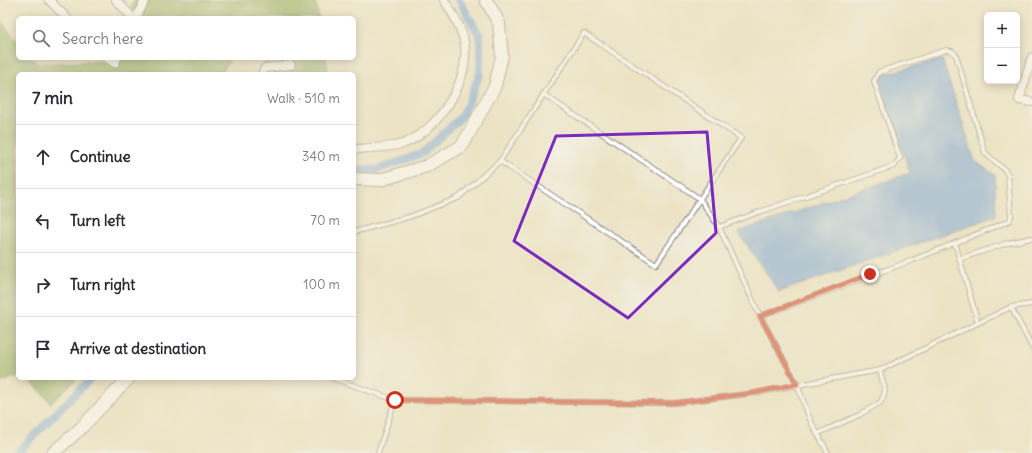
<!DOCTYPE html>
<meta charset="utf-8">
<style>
:root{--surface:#fff;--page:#f7f7f7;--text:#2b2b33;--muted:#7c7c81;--line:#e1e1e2}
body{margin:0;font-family:Delius,sans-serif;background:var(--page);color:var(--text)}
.controls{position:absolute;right:12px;top:12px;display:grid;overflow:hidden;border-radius:6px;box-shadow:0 2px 10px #0003}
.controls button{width:36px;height:36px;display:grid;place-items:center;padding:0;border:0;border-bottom:1px solid var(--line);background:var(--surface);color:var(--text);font:20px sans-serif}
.stop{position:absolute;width:12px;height:12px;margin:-9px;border:3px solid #c8321e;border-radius:50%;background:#fff}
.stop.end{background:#c8321e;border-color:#fff;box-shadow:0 1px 4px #0008}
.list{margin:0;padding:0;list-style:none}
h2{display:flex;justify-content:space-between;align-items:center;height:52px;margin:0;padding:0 16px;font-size:17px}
h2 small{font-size:13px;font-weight:400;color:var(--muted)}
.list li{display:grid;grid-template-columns:26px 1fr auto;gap:12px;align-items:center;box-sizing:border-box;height:64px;padding:0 16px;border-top:1px solid var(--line)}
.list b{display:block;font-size:15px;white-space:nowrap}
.list em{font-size:13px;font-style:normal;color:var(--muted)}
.icon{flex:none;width:22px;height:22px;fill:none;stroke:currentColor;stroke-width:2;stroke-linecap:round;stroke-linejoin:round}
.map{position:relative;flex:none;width:1032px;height:453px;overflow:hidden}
.search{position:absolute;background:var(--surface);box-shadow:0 2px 10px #0003;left:16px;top:16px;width:340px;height:44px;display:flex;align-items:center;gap:10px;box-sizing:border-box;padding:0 14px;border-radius:6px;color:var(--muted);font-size:15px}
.panel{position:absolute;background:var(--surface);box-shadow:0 2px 10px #0003;left:16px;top:72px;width:340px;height:308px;border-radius:6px}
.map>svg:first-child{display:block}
.forest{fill:#8caa5c;stroke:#57664c}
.water{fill:#73a3dd;stroke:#4a628c}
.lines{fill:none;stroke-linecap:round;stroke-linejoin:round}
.canal{stroke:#73a3dd;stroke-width:8}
.lane-casing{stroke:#878280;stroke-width:6}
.street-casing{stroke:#878280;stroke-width:10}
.secondary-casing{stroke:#878280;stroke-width:14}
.lane{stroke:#fff;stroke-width:4}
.street{stroke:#fff;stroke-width:8}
.secondary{stroke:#fff;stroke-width:12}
.route{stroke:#c8321e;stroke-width:5}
.marked{fill:none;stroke:#7b2cbf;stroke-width:3;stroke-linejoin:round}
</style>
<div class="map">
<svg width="1032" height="453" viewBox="0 0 1032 453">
<rect width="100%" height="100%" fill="#f6f6f2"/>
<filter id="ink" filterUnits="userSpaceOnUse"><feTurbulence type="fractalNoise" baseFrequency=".025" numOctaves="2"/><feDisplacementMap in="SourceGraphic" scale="8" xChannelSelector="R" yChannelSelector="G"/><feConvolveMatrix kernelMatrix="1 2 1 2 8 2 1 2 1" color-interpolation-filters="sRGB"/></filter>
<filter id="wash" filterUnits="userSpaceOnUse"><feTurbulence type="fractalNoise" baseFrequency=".012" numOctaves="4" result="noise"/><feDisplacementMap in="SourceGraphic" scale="16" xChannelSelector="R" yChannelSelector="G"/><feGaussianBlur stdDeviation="0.9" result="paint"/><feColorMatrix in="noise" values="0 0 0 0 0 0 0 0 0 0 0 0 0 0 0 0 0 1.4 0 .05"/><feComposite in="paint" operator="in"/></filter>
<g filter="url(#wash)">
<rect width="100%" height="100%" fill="#ece3c4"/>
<g class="forest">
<path d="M134,0H315L319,18H125Z"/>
<path d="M0,20L18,41V58H32L37,64L105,61L106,58H231L221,74H18V376L0,383Z"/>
<path d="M289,58H326L328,74H290Z"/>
<path d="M28,378H78L51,403Z"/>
</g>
<path class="water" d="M942,59L975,161L995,175L996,216L779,292L738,232L910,173L878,76Z"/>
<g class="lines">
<g class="canal">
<path d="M354,169L377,170L423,153L463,115L480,73V36L459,0"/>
<path d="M17,453L91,378"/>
</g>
</g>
</g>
<g filter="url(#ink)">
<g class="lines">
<defs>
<g id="lane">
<path d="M584,33L741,138L656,264L500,161Z"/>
<path d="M543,94L700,199L719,227L760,316L797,384L811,422L828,453"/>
<path d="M719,227L759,212L894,166L900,158L874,81L879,72L946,50L952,51L956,55L985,153L1005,170L1008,175L1011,217L1009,221L913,260L760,316"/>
<path d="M354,232L409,217L458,198L500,161"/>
<path d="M955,243L978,323"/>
<path d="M959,259L1008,243L1032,238"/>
<path d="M1011,307L1032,347"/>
<path d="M332,378L395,400L674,403L755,393L880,370L1011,307L1032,304"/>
<path d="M817,434L859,415L881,402L885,391L880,370"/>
<path d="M378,453L395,400"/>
</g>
<g id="street">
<path d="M49,0L67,18"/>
<path d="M116,0L133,18"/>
<path d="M136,18L145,0"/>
<path d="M1032,57L1019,100L1032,102"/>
<path d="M107,58L115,63L117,58"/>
<path d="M262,74L265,68L291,65"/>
<path d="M354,149C368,148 393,148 405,143C439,128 468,84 465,47C463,29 453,14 444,0"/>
</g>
<g id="secondary">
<path d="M354,179L380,180L427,166L462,146L495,86L502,56L499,23L486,0"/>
<path d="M53,453L80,429L129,378"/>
</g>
</defs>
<use href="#lane" class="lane-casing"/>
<use href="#street" class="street-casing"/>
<use href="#secondary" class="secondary-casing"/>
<use href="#lane" class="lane"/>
<use href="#street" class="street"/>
<use href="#secondary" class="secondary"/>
</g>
</g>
<g class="lines" filter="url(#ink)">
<path class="route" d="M395,400L674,403L754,393L797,384L760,316L870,274"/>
</g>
<path d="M0 0H1032V453H0ZM707,132L716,233L628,318L514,241L556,136Z" fill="#ece3c4" fill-opacity=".55" fill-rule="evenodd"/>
<path class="marked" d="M707,132L716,233L628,318L514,241L556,136Z"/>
</svg>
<div class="controls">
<button>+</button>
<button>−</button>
</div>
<div class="stop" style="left:395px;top:400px"></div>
<div class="stop end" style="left:870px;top:274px"></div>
<div class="search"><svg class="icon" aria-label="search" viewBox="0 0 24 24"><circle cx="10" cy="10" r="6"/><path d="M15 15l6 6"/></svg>Search here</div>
<section class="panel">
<h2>7 min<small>Walk · 510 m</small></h2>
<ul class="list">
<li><svg class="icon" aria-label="ahead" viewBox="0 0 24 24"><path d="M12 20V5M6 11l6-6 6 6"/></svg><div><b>Continue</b></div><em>340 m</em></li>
<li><svg class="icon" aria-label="left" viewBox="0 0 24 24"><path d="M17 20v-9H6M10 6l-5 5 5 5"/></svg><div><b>Turn left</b></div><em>70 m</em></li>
<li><svg class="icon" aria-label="right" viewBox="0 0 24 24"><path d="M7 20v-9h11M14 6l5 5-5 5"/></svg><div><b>Turn right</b></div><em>100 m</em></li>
<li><svg class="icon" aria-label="arrive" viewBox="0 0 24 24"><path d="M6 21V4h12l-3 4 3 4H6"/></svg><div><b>Arrive at destination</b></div></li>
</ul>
</section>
</div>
